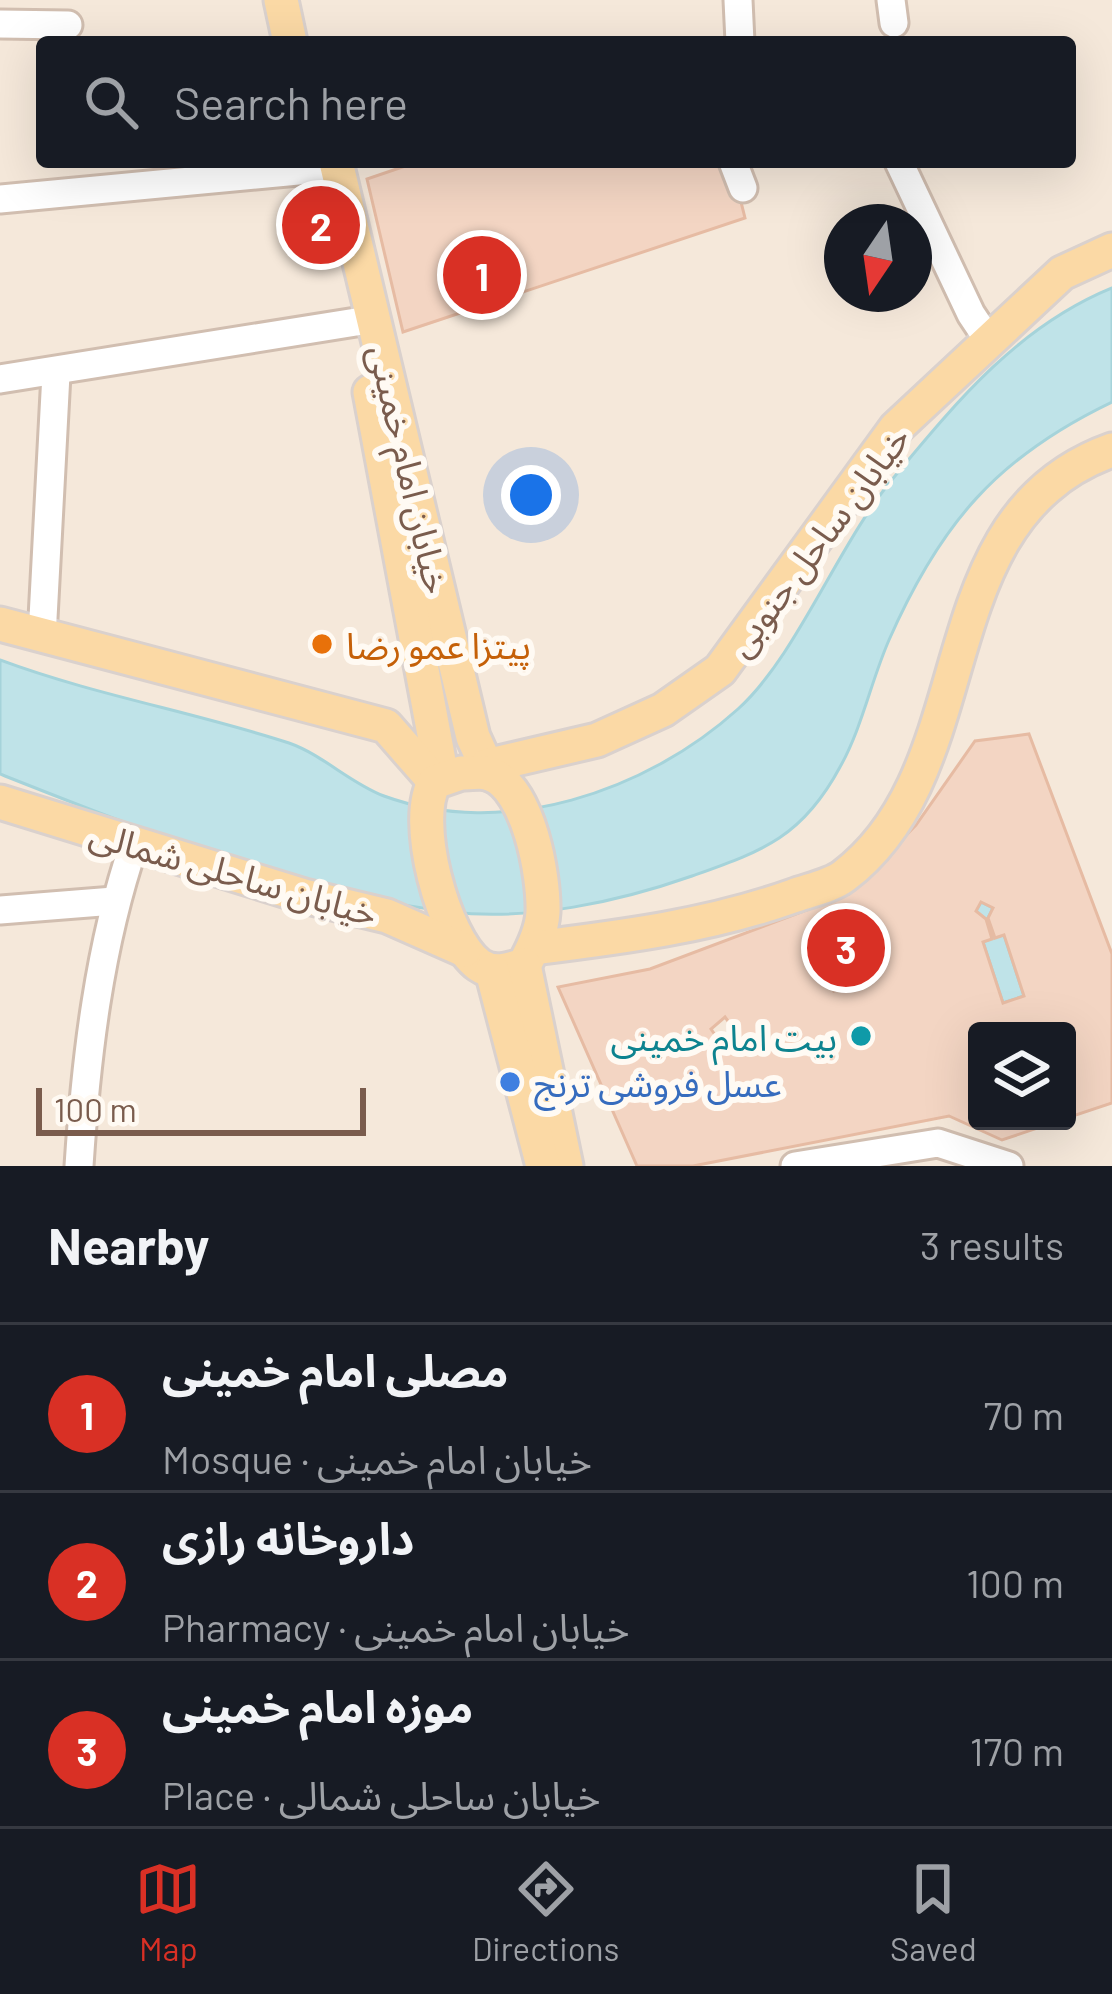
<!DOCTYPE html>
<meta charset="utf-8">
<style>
:root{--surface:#171b24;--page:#242831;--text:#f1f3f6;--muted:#9ea1a6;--line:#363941;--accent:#d93025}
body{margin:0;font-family:Barlow,"Noto Sans Arabic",sans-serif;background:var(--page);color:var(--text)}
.controls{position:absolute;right:36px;bottom:36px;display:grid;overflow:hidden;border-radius:12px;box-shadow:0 12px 48px #0002}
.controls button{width:108px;height:108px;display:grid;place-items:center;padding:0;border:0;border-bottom:3px solid var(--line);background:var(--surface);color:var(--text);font:60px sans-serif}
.compass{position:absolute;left:824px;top:204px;width:108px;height:108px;border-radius:50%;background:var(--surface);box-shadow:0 12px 48px #0002;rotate:193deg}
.scale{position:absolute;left:36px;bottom:30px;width:330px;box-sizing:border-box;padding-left:12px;border:6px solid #7a5c4d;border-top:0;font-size:33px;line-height:42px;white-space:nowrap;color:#7a5c4d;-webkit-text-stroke:9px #fffaf3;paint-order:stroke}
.you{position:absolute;left:531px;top:495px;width:42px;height:42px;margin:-30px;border:9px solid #fff;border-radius:50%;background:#1a73e8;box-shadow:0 0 0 18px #1a73e833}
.badge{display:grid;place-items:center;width:78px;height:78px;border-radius:50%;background:var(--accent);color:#fff;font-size:39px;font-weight:700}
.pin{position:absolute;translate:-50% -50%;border:6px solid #fff;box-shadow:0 3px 12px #0006}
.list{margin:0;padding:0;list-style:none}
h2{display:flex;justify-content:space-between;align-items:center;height:156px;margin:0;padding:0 48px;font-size:51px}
h2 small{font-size:39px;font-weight:400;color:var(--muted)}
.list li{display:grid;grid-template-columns:78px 1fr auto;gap:36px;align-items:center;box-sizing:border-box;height:168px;padding:0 48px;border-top:3px solid var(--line)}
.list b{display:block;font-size:45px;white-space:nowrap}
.list p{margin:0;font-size:39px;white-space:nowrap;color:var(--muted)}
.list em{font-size:39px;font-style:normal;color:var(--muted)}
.icon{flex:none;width:66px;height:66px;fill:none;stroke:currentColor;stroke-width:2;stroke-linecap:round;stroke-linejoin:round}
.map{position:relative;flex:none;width:1112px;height:1166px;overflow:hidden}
.search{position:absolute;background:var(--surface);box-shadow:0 12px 48px #0002;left:36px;right:36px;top:36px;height:132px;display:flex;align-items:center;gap:30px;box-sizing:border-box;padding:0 42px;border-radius:12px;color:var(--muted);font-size:45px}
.sheet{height:660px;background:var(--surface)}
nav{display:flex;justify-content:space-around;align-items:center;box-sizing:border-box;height:168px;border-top:3px solid var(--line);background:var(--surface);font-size:33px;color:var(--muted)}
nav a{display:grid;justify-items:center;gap:6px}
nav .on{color:var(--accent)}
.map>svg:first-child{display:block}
.residential{fill:#f5e8da;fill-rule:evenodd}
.water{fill:#bfe3e8;stroke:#a5d3da;stroke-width:3}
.building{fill:#f3d5c3;stroke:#e6bba3;stroke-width:3;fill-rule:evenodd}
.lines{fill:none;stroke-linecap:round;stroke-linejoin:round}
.minor-casing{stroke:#d1beb0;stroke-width:33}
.major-casing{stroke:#dad1cd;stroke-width:39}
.minor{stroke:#fff;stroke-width:27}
.major{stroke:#fbd9a5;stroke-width:33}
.food-dot{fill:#e8710a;stroke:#fffaf3;stroke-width:4.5}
.culture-dot{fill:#0f9aa8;stroke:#fffaf3;stroke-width:4.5}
.shop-dot{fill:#3f7fe0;stroke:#fffaf3;stroke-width:4.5}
.labels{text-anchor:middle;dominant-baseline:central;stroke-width:12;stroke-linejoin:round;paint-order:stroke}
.street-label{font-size:36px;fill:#7a5c4d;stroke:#fffaf3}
.food-label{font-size:36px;fill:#c56008;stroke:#fffaf3;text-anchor:start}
.culture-label{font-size:36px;fill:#0d838f;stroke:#fffaf3;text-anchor:end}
.shop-label{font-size:36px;fill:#366cbe;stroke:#fffaf3;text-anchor:start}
</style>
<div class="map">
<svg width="1112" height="1166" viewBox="0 0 1112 1166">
<rect width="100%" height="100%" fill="#fdf6ec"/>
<path class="residential" d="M0,0H1112V1166H0ZM42,42H1070V162H42ZM842,222H914V294H842ZM977,1031H1067V1121H977Z"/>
<g class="water">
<path d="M1112,288V402C997,457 940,524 889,640C871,681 862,728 840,767C802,838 762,851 692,876C618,902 530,921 451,912C302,894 139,829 0,774V660C94,695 194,712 289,743C323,755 350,783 384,796C504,840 646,792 738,709C797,656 839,542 895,476C958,400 1019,326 1112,288Z"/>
<path d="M981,902L993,908L988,918L994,937L1004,935L1024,996L1003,1003L983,942L992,938L976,911Z"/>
</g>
<g class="building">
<path d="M417,162H731L745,218L403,332L367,179Z"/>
<path d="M1029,734L1112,954V1103L1067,1118V1031H977V1121H1058L1002,1140L949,1116L693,1166H637L558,987L650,969L849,894L916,825L975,741ZM981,902L993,908L988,918L995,938L1004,935L1024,996L1003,1003L983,942L992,939L986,919L976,911ZM856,968L861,982L834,991L830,977ZM725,1017L736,1032L720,1042L711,1029Z"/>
</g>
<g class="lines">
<defs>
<g id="minor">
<path d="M738,0L740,42"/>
<path d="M891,0L894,23"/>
<path d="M0,24L68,25"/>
<path d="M733,162L743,188"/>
<path d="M899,162L971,314L989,341"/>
<path d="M0,199L319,169"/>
<path d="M0,379L356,322"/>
<path d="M42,637L56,374"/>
<path d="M0,910L114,901"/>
<path d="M79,1166C86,1058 99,946 134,844"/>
<path d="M795,1166L938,1143L1009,1166"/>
</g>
<g id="major">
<path d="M281,0L290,42"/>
<path d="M336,162L473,737L490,774"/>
<path d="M370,392L442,777"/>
<path d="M0,624L386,726L435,782"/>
<path d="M486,766L597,740L663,710L720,670L896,428L1062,273L1112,250"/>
<path d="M461,773C469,773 483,771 490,774C529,788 544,876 543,912C542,931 533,949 524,965C509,970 493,975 479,965C443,939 411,818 435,782Z"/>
<path d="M0,802L304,896L387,916L464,950"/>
<path d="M534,948C622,937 709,926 793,896C809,890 831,886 844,876C988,767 921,518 1112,450"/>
<path d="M524,965L566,1166"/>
<path d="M492,971L543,1166"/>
</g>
</defs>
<use href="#minor" class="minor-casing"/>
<use href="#major" class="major-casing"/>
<use href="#minor" class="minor"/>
<use href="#major" class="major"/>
</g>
<circle class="food-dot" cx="322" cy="644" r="12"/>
<circle class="culture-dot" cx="861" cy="1036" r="12"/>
<circle class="shop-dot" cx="510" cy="1082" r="12"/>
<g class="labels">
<g class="street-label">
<text transform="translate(411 469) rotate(77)">خیابان امام خمینی</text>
<text transform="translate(817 540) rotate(-53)">خیابان ساحل جنوبی</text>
<text transform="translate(234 872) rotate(16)">خیابان ساحلی شمالی</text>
</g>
<g class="food-label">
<text x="346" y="644">پیتزا عمو رضا</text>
</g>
<g class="culture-label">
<text x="837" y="1036">بیت امام خمینی</text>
</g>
<g class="shop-label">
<text x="534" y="1082">عسل فروشی ترنج</text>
</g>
</g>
</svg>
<div class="controls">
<button><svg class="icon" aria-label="layers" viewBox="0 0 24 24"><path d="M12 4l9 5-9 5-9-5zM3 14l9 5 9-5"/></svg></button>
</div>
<svg class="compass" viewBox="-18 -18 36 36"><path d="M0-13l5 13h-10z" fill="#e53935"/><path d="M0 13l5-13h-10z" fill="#9ea1a6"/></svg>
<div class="scale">100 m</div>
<div class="you"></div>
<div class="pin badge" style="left:482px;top:275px">1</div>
<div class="pin badge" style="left:321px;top:225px">2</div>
<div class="pin badge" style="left:846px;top:948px">3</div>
<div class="search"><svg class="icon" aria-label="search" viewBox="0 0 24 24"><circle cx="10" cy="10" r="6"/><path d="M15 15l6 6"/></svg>Search here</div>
</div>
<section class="sheet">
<h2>Nearby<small>3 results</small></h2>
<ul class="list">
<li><span class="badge">1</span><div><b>مصلی امام خمینی</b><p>Mosque · خیابان امام خمینی</p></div><em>70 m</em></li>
<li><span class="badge">2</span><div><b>داروخانه رازی</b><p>Pharmacy · خیابان امام خمینی</p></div><em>100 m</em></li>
<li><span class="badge">3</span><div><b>موزه امام خمینی</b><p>Place · خیابان ساحلی شمالی</p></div><em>170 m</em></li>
</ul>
</section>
<nav>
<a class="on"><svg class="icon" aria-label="map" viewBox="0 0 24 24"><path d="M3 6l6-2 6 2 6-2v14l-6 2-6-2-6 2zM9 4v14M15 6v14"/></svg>Map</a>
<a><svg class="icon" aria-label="directions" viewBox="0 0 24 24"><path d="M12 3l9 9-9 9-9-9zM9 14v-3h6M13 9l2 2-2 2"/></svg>Directions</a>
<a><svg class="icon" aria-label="saved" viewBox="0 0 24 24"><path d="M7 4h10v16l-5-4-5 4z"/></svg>Saved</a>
</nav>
